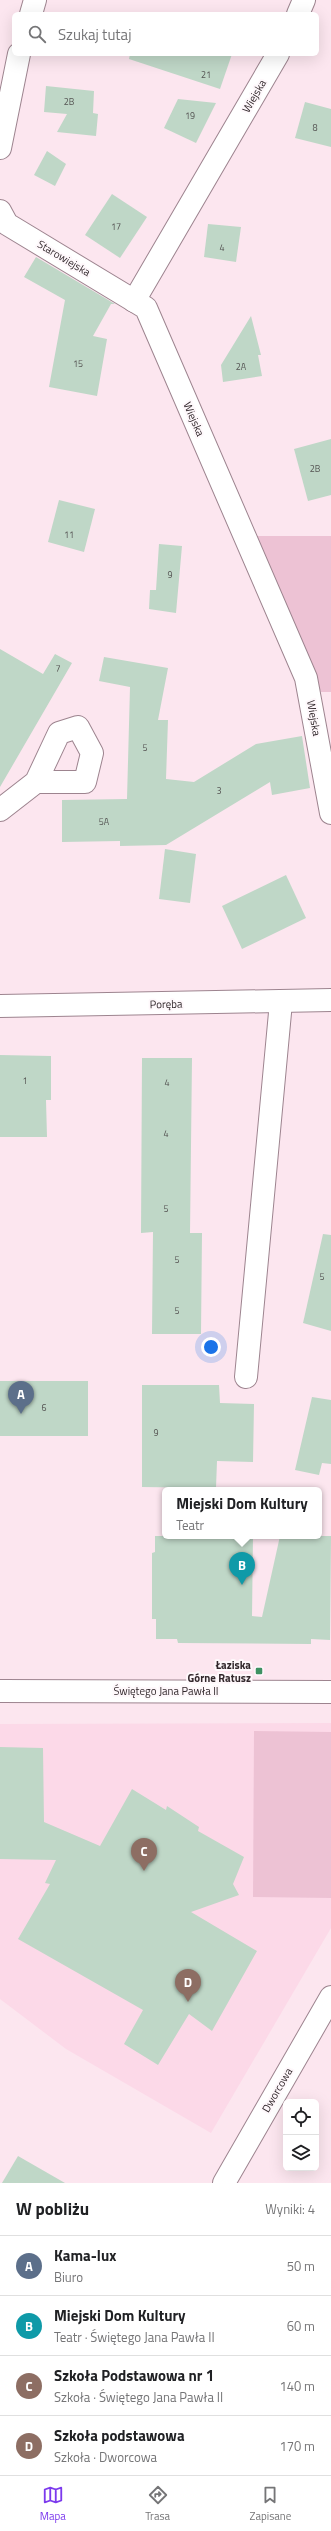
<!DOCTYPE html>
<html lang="pl">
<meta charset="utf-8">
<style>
:root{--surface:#fff;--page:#f6f6f6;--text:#202124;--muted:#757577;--line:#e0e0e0;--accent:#7c3aed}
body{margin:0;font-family:"Titillium Web",sans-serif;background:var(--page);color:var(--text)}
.controls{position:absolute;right:12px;bottom:12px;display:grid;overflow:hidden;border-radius:6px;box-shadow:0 4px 16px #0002}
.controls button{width:36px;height:36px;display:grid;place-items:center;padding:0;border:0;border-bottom:1px solid var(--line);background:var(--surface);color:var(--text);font:20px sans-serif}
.you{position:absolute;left:211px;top:1347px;width:14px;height:14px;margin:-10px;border:3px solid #fff;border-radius:50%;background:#1a73e8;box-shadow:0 0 0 6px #1a73e833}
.badge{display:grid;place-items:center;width:26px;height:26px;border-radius:50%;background:var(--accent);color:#fff;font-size:13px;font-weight:700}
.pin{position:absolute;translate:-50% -33px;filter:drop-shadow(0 1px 2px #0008)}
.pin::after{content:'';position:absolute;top:21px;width:14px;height:12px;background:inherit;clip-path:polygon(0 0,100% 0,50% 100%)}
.popup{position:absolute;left:162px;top:1487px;width:160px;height:52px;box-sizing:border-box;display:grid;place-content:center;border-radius:6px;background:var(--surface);filter:drop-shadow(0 1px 3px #0005);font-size:13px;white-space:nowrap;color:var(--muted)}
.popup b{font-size:15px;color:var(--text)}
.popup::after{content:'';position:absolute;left:50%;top:100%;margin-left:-8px;border:8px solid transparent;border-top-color:var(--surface)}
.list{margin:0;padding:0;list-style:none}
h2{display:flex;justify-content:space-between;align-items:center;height:52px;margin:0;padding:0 16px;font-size:17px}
h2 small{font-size:13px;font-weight:400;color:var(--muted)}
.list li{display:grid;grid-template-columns:26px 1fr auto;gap:12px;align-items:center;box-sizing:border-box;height:60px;padding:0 16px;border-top:1px solid var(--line)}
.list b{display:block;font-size:15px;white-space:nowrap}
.list p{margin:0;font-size:13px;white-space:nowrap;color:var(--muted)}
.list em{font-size:13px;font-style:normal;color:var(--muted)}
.icon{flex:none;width:22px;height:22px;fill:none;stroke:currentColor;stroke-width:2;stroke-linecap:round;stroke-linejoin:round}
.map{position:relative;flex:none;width:331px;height:2183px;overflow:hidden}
.search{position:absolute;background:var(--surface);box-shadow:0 4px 16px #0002;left:12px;right:12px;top:12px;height:44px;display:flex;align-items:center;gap:10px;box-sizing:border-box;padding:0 14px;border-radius:6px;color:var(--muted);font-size:15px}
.sheet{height:292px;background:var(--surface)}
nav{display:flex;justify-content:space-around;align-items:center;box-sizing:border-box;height:56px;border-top:1px solid var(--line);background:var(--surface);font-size:11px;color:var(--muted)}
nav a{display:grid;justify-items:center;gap:2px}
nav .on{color:var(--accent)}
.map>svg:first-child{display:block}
.built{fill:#fcd9e8}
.green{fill:#edc2d4}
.building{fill:#bfd7c7}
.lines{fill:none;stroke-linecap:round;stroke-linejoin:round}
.minor-casing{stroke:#9d848f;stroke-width:24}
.minor{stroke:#fff;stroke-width:22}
.poi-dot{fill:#3e9162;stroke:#fef8fb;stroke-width:1.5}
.labels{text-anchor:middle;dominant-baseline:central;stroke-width:4;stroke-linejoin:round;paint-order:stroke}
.number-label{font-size:9px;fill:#545352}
.street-label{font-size:11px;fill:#31272b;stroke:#fef8fb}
.poi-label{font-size:11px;font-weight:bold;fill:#31272b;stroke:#fef8fb;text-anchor:end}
</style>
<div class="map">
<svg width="331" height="2183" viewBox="0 0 331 2183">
<rect width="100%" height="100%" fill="#fce6ef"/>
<path class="built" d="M331,1723V1928L211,2133L66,2049L0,1999V1724Z"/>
<g class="green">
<path d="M257,536H331V692H321Z"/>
<path d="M254,1731L331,1732V1898L253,1897Z"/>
</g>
<g class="building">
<path d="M130,54H232L220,89L129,59Z"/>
<path d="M46,86L94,91L93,113L98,114L96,136L57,132L67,114L44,112Z"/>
<path d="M178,99L216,103L196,143L164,128Z"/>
<path d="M305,102L331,109V147L295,138Z"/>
<path d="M47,151L66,164L55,186L34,175Z"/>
<path d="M112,194L147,217L120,258L85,235Z"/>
<path d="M208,224L241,227L236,262L204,257Z"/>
<path d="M36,257L115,304H111L93,336L107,339L97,396L49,387L65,300L24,277Z"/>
<path d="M251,316L261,355H258L262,376L223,382L221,365Z"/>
<path d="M331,439V495L308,501L294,449Z"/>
<path d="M59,500L95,509L84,552L48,542Z"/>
<path d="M159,544L182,546L176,613L149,609L150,590H156Z"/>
<path d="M0,649L43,674L55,654L72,663L0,787Z"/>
<path d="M104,657L168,668L158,720H168L166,779L194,782L256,744L302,736L310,788L272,795L270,782L166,845L120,846V841L62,842V800L127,799L130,687L99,681Z"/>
<path d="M165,849L196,854L190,903L159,899Z"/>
<path d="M286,875L306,918L242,949L222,906Z"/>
<path d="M0,1055L51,1056V1100H46L47,1137H0Z"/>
<path d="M142,1058H192L190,1233H202L201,1334H152L153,1232L141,1233Z"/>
<path d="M323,1234L331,1235V1331L303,1323Z"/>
<rect x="0" y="1381" width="88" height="55"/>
<path d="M142,1385H219L220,1403L254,1404L253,1462L217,1461L216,1488L142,1487Z"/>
<path d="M312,1397L331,1400V1464L322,1463L319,1475L295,1470Z"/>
<path d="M155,1536H253L252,1616L262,1617L280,1536H331L330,1640L311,1639V1644L178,1643L177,1639H156V1619H152V1553L155,1552Z"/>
<path d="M0,1747L43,1748L44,1822L100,1846L132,1789L166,1810L167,1806L199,1827L198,1831L244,1857L233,1884L239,1895L191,1912L257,1951L212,2031L189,2014L158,2065L124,2044L143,2010L18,1939L50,1884L45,1883L56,1860L0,1859Z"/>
<path d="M18,2156L65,2183H2Z"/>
</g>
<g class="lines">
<defs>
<g id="minor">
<path d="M31,14L35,0"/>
<path d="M298,14L304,0"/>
<path d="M0,148L19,54"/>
<path d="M0,211L7,224L146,308L306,678L331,813"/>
<path d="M134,301L278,54"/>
<path d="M0,810L36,782L59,733L78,727L92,753L85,782H36"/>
<path d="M0,1006L331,1000"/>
<path d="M246,1377L281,1002"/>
<path d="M0,1691L331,1692"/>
<path d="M224,2183L331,1997"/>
</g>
</defs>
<use href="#minor" class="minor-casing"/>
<use href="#minor" class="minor"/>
</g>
<rect class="poi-dot" x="255" y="1667" width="8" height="8" rx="2"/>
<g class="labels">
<g class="number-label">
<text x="206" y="74">21</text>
<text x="69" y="101">2B</text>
<text x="190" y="115">19</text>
<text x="315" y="127">8</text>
<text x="116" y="226">17</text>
<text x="222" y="247">4</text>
<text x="78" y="363">15</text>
<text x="241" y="366">2A</text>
<text x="315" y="468">2B</text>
<text x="69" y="534">11</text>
<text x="170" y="574">9</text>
<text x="58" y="668">7</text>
<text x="145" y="747">5</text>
<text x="219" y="790">3</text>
<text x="104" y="821">5A</text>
<text x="25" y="1080">1</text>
<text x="167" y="1082">4</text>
<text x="166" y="1133">4</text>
<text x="166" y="1208">5</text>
<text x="177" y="1259">5</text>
<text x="322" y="1276">5</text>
<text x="177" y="1310">5</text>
<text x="44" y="1407">6</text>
<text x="156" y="1432">9</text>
</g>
<g class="street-label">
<text transform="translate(254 96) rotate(-60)">Wiejska</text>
<text transform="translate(64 258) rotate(31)">Starowiejska</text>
<text transform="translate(194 419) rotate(67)">Wiejska</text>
<text transform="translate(314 718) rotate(80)">Wiejska</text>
<text transform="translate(166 1004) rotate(-1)">Poręba</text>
<text x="166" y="1691">Świętego Jana Pawła II</text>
<text transform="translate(277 2090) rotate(-60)">Dworcowa</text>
</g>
<g class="poi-label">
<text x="251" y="1665">Łaziska<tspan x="251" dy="13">Górne Ratusz</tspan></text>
</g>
</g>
</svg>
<div class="controls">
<button><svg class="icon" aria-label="locate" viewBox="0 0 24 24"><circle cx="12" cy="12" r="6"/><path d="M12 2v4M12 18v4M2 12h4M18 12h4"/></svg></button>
<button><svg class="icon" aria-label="layers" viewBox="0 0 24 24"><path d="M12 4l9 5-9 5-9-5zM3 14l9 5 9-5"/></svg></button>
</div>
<div class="you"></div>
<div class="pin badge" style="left:21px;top:1414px;background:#5c6f8a">A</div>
<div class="pin badge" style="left:242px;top:1585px;background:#0f9aa8">B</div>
<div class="popup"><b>Miejski Dom Kultury</b>Teatr</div>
<div class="pin badge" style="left:144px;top:1871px;background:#8d6e63">C</div>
<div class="pin badge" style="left:188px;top:2002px;background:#8d6e63">D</div>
<div class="search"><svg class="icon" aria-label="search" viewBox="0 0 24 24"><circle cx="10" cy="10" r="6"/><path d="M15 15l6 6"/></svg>Szukaj tutaj</div>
</div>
<section class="sheet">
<h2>W pobliżu<small>Wyniki: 4</small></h2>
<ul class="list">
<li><span class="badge" style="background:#5c6f8a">A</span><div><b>Kama-lux</b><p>Biuro</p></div><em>50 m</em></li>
<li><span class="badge" style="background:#0f9aa8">B</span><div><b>Miejski Dom Kultury</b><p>Teatr · Świętego Jana Pawła II</p></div><em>60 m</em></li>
<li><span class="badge" style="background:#8d6e63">C</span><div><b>Szkoła Podstawowa nr 1</b><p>Szkoła · Świętego Jana Pawła II</p></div><em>140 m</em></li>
<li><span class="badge" style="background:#8d6e63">D</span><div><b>Szkoła podstawowa</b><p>Szkoła · Dworcowa</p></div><em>170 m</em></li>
</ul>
</section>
<nav>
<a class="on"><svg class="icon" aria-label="map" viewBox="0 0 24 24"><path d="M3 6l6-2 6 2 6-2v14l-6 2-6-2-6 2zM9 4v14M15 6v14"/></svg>Mapa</a>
<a><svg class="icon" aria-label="directions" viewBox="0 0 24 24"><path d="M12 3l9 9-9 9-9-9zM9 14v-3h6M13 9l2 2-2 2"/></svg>Trasa</a>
<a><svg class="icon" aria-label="saved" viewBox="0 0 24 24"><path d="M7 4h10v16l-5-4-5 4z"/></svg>Zapisane</a>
</nav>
